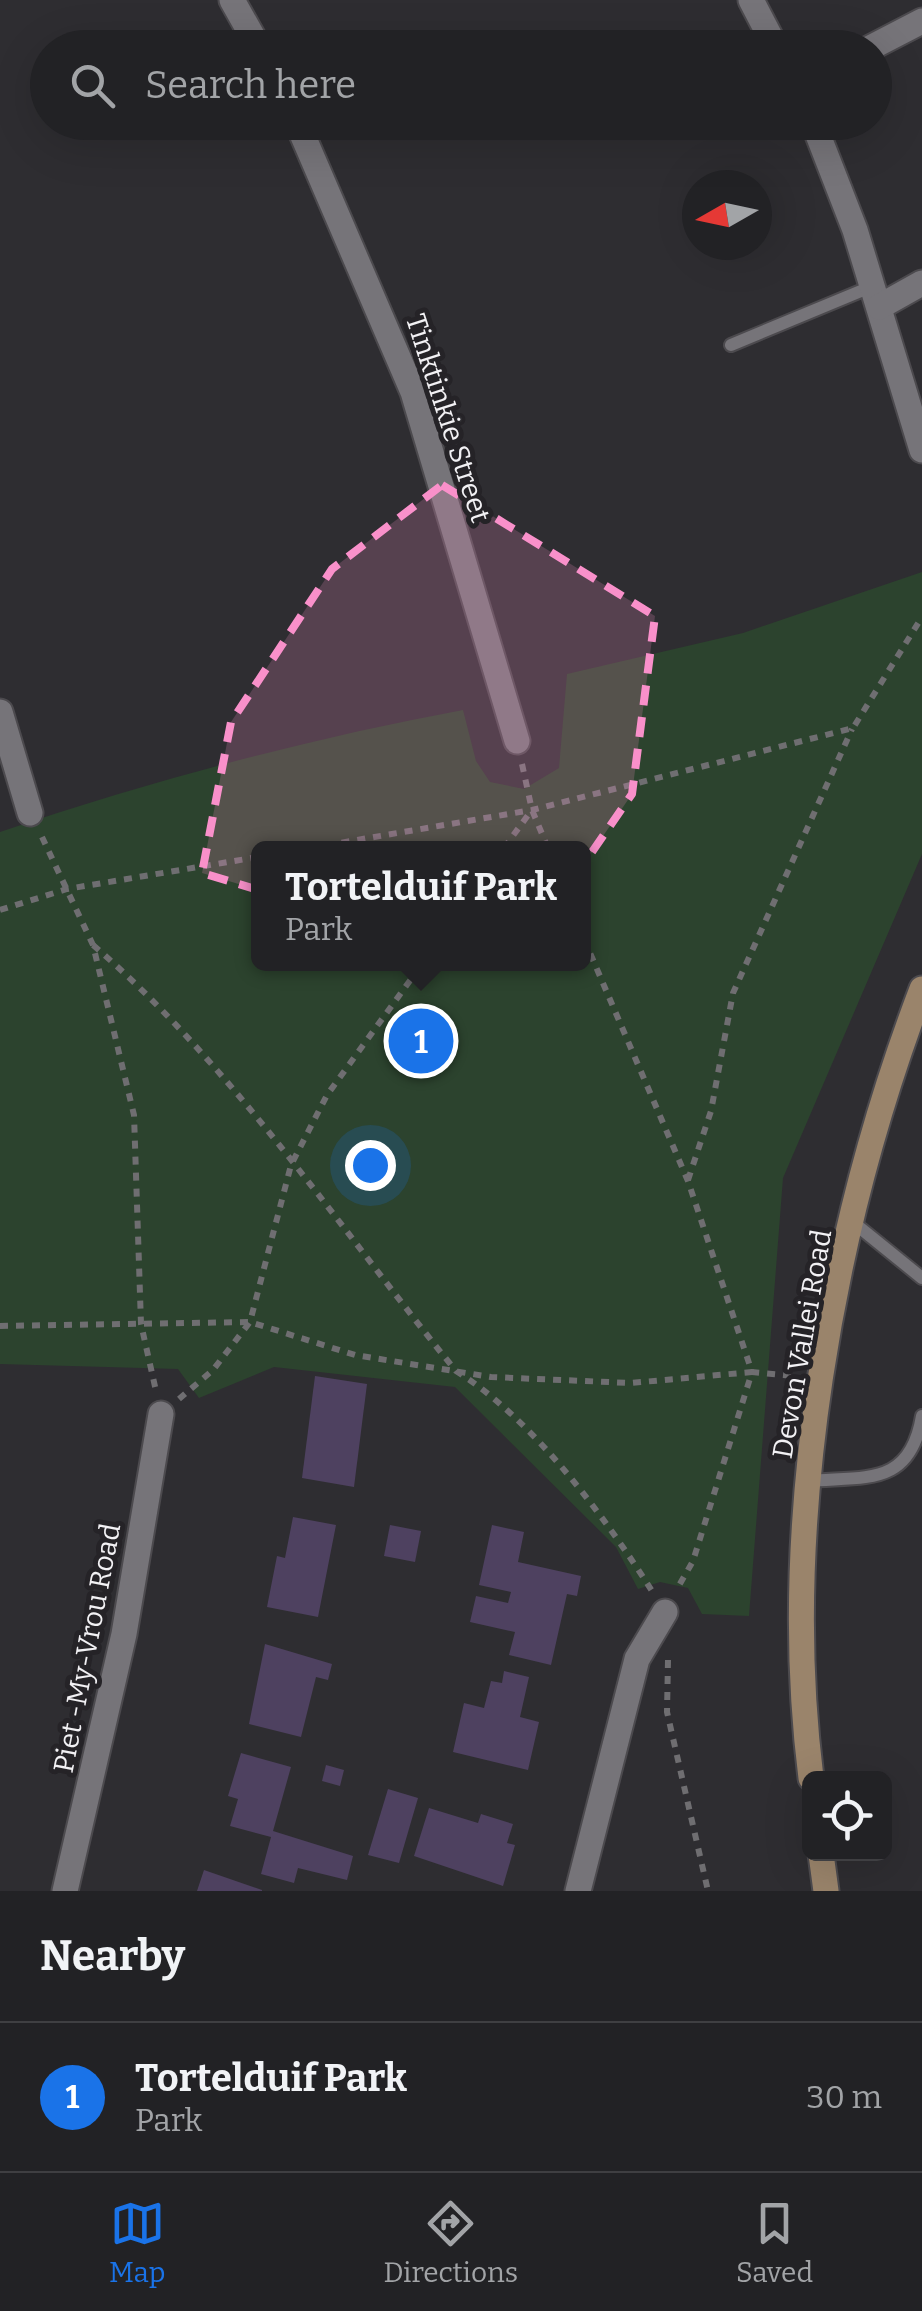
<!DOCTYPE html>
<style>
:root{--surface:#222225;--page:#2e2f32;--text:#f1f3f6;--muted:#a2a4a7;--line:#3f3f42;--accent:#1a73e8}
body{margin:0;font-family:Bitter,serif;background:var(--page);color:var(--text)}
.controls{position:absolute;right:30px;bottom:30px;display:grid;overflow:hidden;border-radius:15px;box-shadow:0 10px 40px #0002}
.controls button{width:90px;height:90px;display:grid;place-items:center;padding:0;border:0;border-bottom:2px solid var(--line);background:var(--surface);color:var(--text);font:50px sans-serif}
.compass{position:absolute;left:682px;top:170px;width:90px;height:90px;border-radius:50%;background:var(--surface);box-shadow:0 10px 40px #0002;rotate:261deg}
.you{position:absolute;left:370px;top:1165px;width:35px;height:35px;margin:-25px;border:8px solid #fff;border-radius:50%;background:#1a73e8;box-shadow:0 0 0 15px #1a73e833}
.badge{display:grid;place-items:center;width:65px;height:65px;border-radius:50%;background:var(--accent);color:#fff;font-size:32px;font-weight:700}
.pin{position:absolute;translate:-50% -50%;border:5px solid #fff;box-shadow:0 2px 10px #0006}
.popup{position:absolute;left:251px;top:841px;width:340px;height:130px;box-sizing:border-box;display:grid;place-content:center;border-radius:15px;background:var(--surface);filter:drop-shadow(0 2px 8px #0005);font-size:32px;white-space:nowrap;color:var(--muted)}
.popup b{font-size:38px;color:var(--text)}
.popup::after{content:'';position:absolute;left:50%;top:100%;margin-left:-20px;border:20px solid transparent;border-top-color:var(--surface)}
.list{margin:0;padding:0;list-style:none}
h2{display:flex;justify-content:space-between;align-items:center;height:130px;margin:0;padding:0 40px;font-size:42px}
h2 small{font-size:32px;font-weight:400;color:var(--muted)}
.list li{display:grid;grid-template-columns:65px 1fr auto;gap:30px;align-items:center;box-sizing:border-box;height:150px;padding:0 40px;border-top:2px solid var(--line)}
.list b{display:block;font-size:38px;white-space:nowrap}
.list p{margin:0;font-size:32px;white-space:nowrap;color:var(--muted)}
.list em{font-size:32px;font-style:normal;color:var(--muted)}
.icon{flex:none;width:55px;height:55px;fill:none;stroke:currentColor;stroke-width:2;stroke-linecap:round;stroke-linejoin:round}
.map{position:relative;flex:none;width:922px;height:1891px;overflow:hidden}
.search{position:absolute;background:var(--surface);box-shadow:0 10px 40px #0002;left:30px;right:30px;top:30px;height:110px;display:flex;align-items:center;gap:25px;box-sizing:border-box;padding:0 35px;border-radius:55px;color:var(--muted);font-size:38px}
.sheet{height:280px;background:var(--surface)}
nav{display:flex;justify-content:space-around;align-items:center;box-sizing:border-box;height:140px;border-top:2px solid var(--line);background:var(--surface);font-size:28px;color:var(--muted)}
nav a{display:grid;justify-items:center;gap:5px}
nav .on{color:var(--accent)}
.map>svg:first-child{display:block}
.green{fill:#2c432e;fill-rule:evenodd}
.building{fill:#4e4160}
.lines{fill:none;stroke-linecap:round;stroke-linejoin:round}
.lane-casing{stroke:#4c4a4e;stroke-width:16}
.street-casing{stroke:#4c4a4e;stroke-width:29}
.secondary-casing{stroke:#4c4a4e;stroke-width:29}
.path{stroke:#6f6e71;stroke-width:6;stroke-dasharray:8 8;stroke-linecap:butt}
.lane{stroke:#767479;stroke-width:12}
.street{stroke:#767479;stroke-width:25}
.secondary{stroke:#9a846b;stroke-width:25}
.marked{fill:#f990ca;fill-opacity:0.2;stroke:#f990ca;stroke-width:8;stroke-dasharray:20 12;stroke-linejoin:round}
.labels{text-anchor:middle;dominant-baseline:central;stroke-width:10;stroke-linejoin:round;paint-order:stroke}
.street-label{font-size:28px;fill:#f2f1f4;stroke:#252327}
</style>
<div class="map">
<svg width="922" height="1891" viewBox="0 0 922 1891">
<rect width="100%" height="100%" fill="#2e2d31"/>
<path class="green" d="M922,572V854L783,1178L749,1616L702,1614L688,1588L660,1582L638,1589L616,1547L455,1387L274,1367L199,1398L178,1369L0,1364V832C150,781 307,739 463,710L476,761L490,782L524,789L559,768L567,674L743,633ZM258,848H584V964H258Z"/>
<g class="building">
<path d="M315,1376L367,1384L354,1487L302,1478Z"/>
<path d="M293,1517L336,1525L318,1617L267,1607L277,1556L285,1558Z"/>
<path d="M390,1525L421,1531L415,1562L384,1556Z"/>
<path d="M492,1525L524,1532L518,1562L581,1576L577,1596L567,1594L551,1665L509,1655L515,1632L470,1622L476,1596L508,1603L511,1592L479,1585Z"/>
<path d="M265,1644L332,1664L328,1680L316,1677L301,1737L249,1724Z"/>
<path d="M504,1671L529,1677L520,1717L539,1722L528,1770L453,1752L464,1703L484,1708L491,1681L502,1683Z"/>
<path d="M241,1753L291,1767L273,1831L353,1856L347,1880L298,1868L294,1883L261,1874L271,1837L230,1826L238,1799L228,1796Z"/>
<path d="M326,1765L344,1770L340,1786L322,1781Z"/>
<path d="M388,1789L418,1798L399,1863L368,1855Z"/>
<path d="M429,1808L478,1823L481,1814L513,1824L507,1843L515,1845L503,1886L414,1856Z"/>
<path d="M204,1870L262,1890V1891H197Z"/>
</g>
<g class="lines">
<defs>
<g id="lane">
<path d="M731,345L873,286"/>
<path d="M854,1223L922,1278"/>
<path d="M808,1481C866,1476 910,1487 922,1416"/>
</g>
<g id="street">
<path d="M232,0L259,48"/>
<path d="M751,0L776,48"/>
<path d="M870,48L922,21"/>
<path d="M297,122L413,392L517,741"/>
<path d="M813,122L855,230L922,450"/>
<path d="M879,307L922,283"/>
<path d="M0,712L30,813"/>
<path d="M65,1891L124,1634L161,1414"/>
<path d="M578,1891L637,1659L665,1612"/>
</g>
<g id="secondary">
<path d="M811,1778C779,1524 831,1228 922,989"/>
<path d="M821,1854L826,1891"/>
</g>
</defs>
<use href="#lane" class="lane-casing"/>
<use href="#street" class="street-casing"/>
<use href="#secondary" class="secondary-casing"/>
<g class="path">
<path d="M522,764L532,810L548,848"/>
<path d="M42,837L93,945L134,1115L141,1324L156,1391"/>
<path d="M310,848L532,810L853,728L922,617"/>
<path d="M504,848L531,811"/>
<path d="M0,910L67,889L258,857"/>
<path d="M584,939L688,1181L752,1372L794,1376"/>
<path d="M93,945C230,1063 341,1230 456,1371C532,1418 605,1517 652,1591"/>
<path d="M688,1180L711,1111L733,993L852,729"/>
<path d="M0,1326L250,1322L355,1355L491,1377L631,1383L752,1372L693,1561L677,1589"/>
<path d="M179,1399L213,1370L250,1322L291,1165L327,1095L422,964"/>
<path d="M668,1660L667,1712L708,1891"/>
</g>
<use href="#lane" class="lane"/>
<use href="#street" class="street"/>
<use href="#secondary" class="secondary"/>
</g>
<path class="marked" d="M442,485L655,616L632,794L521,955L355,919L202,873L231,722L332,569Z"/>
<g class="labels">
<g class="street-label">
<text transform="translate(448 418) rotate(72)">Tinktinkie Street</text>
<text transform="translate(802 1344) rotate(-80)">Devon Vallei Road</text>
<text transform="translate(87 1648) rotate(-79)">Piet -My-Vrou Road</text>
</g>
</g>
</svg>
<div class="controls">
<button><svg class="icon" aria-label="locate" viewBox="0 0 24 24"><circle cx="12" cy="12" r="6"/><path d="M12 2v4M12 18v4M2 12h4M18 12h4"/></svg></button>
</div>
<svg class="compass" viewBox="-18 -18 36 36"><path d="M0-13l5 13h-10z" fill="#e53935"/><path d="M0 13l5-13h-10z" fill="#a2a4a7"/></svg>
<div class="you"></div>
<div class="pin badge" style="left:421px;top:1041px">1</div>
<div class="popup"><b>Tortelduif Park</b>Park</div>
<div class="search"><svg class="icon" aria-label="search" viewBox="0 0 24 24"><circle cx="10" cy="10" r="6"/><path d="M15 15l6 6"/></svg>Search here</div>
</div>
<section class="sheet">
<h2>Nearby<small></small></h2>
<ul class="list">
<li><span class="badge">1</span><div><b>Tortelduif Park</b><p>Park</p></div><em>30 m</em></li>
</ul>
</section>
<nav>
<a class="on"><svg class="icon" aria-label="map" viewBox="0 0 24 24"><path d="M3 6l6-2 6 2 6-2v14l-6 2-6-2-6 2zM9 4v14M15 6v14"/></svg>Map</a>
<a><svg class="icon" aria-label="directions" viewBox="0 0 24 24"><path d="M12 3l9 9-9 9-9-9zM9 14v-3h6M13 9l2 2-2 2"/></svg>Directions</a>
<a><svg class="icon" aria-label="saved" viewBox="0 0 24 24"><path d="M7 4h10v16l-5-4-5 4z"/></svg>Saved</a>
</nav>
